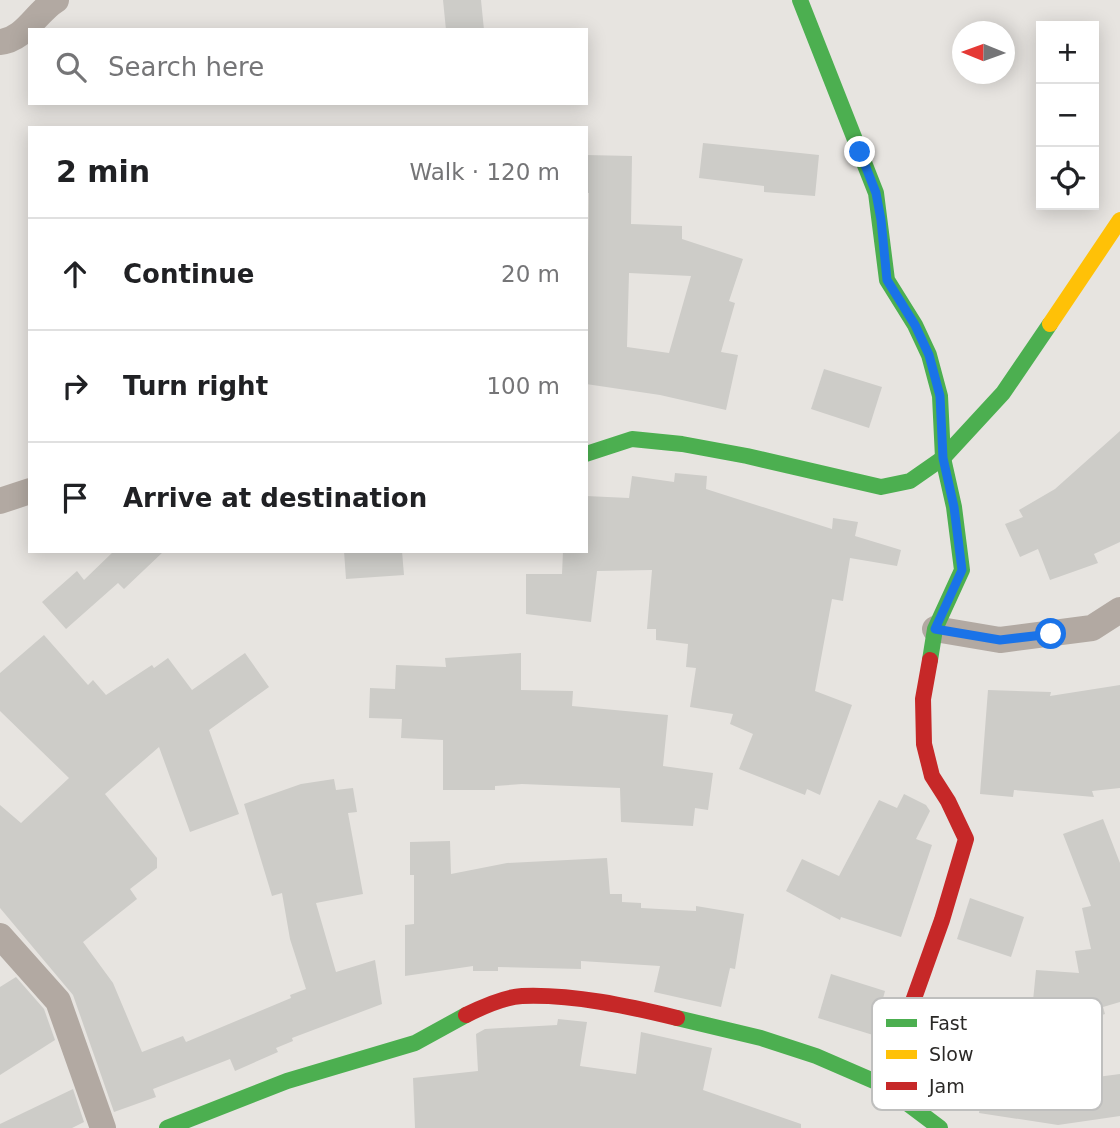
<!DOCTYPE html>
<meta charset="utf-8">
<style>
:root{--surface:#fff;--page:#f2f2f2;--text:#202124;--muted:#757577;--line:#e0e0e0}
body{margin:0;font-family:"DejaVu Sans",sans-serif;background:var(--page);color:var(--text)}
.controls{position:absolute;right:21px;top:21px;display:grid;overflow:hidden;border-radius:0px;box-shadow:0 4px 18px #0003}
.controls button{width:63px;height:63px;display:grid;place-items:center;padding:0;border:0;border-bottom:2px solid var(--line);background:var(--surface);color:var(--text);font:35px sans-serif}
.compass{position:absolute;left:952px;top:21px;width:63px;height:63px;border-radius:50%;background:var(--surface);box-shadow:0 4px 18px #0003;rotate:271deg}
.stop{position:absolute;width:21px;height:21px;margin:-16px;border:5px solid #1a73e8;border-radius:50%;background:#fff}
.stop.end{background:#1a73e8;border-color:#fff;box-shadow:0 2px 7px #0008}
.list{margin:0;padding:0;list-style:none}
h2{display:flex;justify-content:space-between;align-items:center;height:91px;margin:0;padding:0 28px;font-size:30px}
h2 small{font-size:23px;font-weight:400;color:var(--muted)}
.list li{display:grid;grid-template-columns:46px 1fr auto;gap:21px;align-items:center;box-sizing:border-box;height:112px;padding:0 28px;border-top:2px solid var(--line)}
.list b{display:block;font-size:26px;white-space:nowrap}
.list em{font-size:23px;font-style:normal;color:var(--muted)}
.icon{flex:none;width:38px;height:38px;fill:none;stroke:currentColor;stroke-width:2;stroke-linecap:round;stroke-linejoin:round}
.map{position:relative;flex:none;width:1120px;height:1128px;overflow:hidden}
.search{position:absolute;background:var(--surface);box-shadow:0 4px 18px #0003;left:28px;top:28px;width:560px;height:77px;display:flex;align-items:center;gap:18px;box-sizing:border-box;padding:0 24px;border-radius:0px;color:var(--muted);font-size:26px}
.panel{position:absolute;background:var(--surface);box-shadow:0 4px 18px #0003;left:28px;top:126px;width:560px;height:427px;border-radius:0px}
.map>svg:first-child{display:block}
.building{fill:#cdccc8;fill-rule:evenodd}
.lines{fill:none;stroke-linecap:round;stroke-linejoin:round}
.street{stroke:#b2a9a2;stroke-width:26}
.fast{stroke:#4caf50;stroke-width:16}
.slow{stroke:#ffc107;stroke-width:16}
.jam{stroke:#c62828;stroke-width:16}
.route{stroke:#1a73e8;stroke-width:9}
.key{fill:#fff;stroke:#bfbfbe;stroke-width:2}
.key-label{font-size:19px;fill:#2b2927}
</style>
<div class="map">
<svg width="1120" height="1128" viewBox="0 0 1120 1128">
<rect width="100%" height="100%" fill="#e7e4e0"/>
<g class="building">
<path d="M443,0H481L484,30H446Z"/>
<path d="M703,143L819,155L815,196L764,192V186L699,178Z"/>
<path d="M586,155L632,156L631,224L682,226V239L743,259L729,301L735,303L721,352L738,355L726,410L660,395L586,384L589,193H586ZM629,273L691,276L669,353L627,347Z"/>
<path d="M824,369L882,387L869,428L811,409Z"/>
<path d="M1120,431V542L1094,554L1098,563L1050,580L1038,549L1020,557L1005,524L1023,517L1019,510L1055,489Z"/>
<path d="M675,473L707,476L706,489L832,529L833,518L858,522L855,536L901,550L897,566L850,558L843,601L832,599L815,691L852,705L820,795L807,789L805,795L739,769L753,734L730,724L733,714L690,707L696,668L686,667L688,644L656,640V629H647L652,570L597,571L591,622L526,614V574H562L563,551H586V496L629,498L632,476L674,482Z"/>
<path d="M114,551H164L124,589L118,583L66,629L42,602L77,571L84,580Z"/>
<path d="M344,551H402L404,575L346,579Z"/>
<path d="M44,635L88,685L93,680L106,695L152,665L154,668L168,658L192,690L245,653L269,687L209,730L239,814L190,832L159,747L105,794L157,858V868L130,889L137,899L83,942L113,983L142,1052L183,1036L186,1042L291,998L290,995L306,989L290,939L282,893L272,896L244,804L301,784L334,779L336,790L353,788L357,812L348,813L363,894L316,903L336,972L375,960L382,1004L292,1038L293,1041L276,1048L278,1052L235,1071L230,1059L153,1089L156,1097L114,1112L73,995L0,908V805L21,823L69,778L0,711V673Z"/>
<path d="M521,653V690L573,691L572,706L668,715L663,766L713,773L708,810L695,808L693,826L621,822L620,788L522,784L495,786V790H443V740L401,738L402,719L369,718L370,688L395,689L396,665L446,667L445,658Z"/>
<path d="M1120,685V788L1092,791L1094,797L1014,790L1013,797L980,794L988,690L1051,692L1050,696Z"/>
<path d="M904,794L926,805L930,811L916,839L932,845L901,937L841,917L840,920L786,891L802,859L839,876L879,800L897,808Z"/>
<path d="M1103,819L1120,863V1002L1103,1007L1105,1014L1087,1020L1097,1077L1120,1074V1116L1058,1125L979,1113L993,1025L1030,1032L1036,970L1079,973L1075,951L1091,949L1082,908L1091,906L1063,834Z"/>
<path d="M450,841L451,874L507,863L607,858L610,894H622V902L641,903V908L696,911V906L744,914L735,969L730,968L721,1007L654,992L660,966L581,961V969L498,967V971H473V966L405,976V925L414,924V875H410V842Z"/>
<path d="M970,898L1024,917L1011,957L957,939Z"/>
<path d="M831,974L885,991L873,1035L818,1018Z"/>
<path d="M16,977L44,1009L55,1040L0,1075V987Z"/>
<path d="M558,1019L587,1022L580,1066L636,1074L641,1032L712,1048L703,1090L801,1124V1128H415L413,1078L478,1071L476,1034L485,1029L557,1025Z"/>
<path d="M73,1089L84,1122L72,1128H0V1124Z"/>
</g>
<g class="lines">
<g class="street">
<path d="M0,42C25,40 36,12 56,0"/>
<path d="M0,501L30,491"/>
<path d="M935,629L1000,640L1092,628L1120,610"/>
<path d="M0,936L58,1001L103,1128"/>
</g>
<g class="fast">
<path d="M800,0L876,193L887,280L915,325L929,355L940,396L943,458L954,507L962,570L935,629L930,660"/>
<path d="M586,454L632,439L682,444L747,456L881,487L910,481L943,458L1003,393L1050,324"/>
<path d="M677,1018L761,1038L816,1056L883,1085L940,1128"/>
<path d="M167,1128L287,1081L415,1043L466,1015"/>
</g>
<path class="slow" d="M1050,324L1120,220"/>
<g class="jam">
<path d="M466,1015C482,1007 505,997 522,996C573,994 628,1006 677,1018"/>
<path d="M883,1085L942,920L966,839L948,801L932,776L924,744L923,699L930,660"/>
</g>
</g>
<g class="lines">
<path class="route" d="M860,152L876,193L881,220L887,280L915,325L929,355L940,396L943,458L954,507L962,570L935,629L1000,640L1051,634"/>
</g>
<rect x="872" y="998" width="230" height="112" rx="10" class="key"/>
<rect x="886" y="1019" width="31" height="8" fill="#4caf50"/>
<rect x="886" y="1050" width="31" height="9" fill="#ffc107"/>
<rect x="886" y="1082" width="31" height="8" fill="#c62828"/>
<g class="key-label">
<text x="929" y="1030">Fast</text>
<text x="929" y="1061">Slow</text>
<text x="929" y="1093">Jam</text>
</g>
</svg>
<div class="controls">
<button>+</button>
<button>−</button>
<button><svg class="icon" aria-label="locate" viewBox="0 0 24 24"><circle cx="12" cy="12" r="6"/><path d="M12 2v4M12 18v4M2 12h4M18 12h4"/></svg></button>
</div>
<svg class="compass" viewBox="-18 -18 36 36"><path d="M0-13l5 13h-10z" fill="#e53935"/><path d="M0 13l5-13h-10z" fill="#757577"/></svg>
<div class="stop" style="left:1051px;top:634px"></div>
<div class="stop end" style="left:860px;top:152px"></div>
<div class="search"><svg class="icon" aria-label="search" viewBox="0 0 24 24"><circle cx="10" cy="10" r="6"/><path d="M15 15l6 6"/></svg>Search here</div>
<section class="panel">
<h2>2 min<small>Walk · 120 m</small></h2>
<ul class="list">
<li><svg class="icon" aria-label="ahead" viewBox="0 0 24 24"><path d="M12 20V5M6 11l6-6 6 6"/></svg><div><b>Continue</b></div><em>20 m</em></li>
<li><svg class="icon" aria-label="right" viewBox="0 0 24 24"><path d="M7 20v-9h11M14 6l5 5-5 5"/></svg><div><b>Turn right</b></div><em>100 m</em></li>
<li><svg class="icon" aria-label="arrive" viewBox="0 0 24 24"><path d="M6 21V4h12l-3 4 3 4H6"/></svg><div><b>Arrive at destination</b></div></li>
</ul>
</section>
</div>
